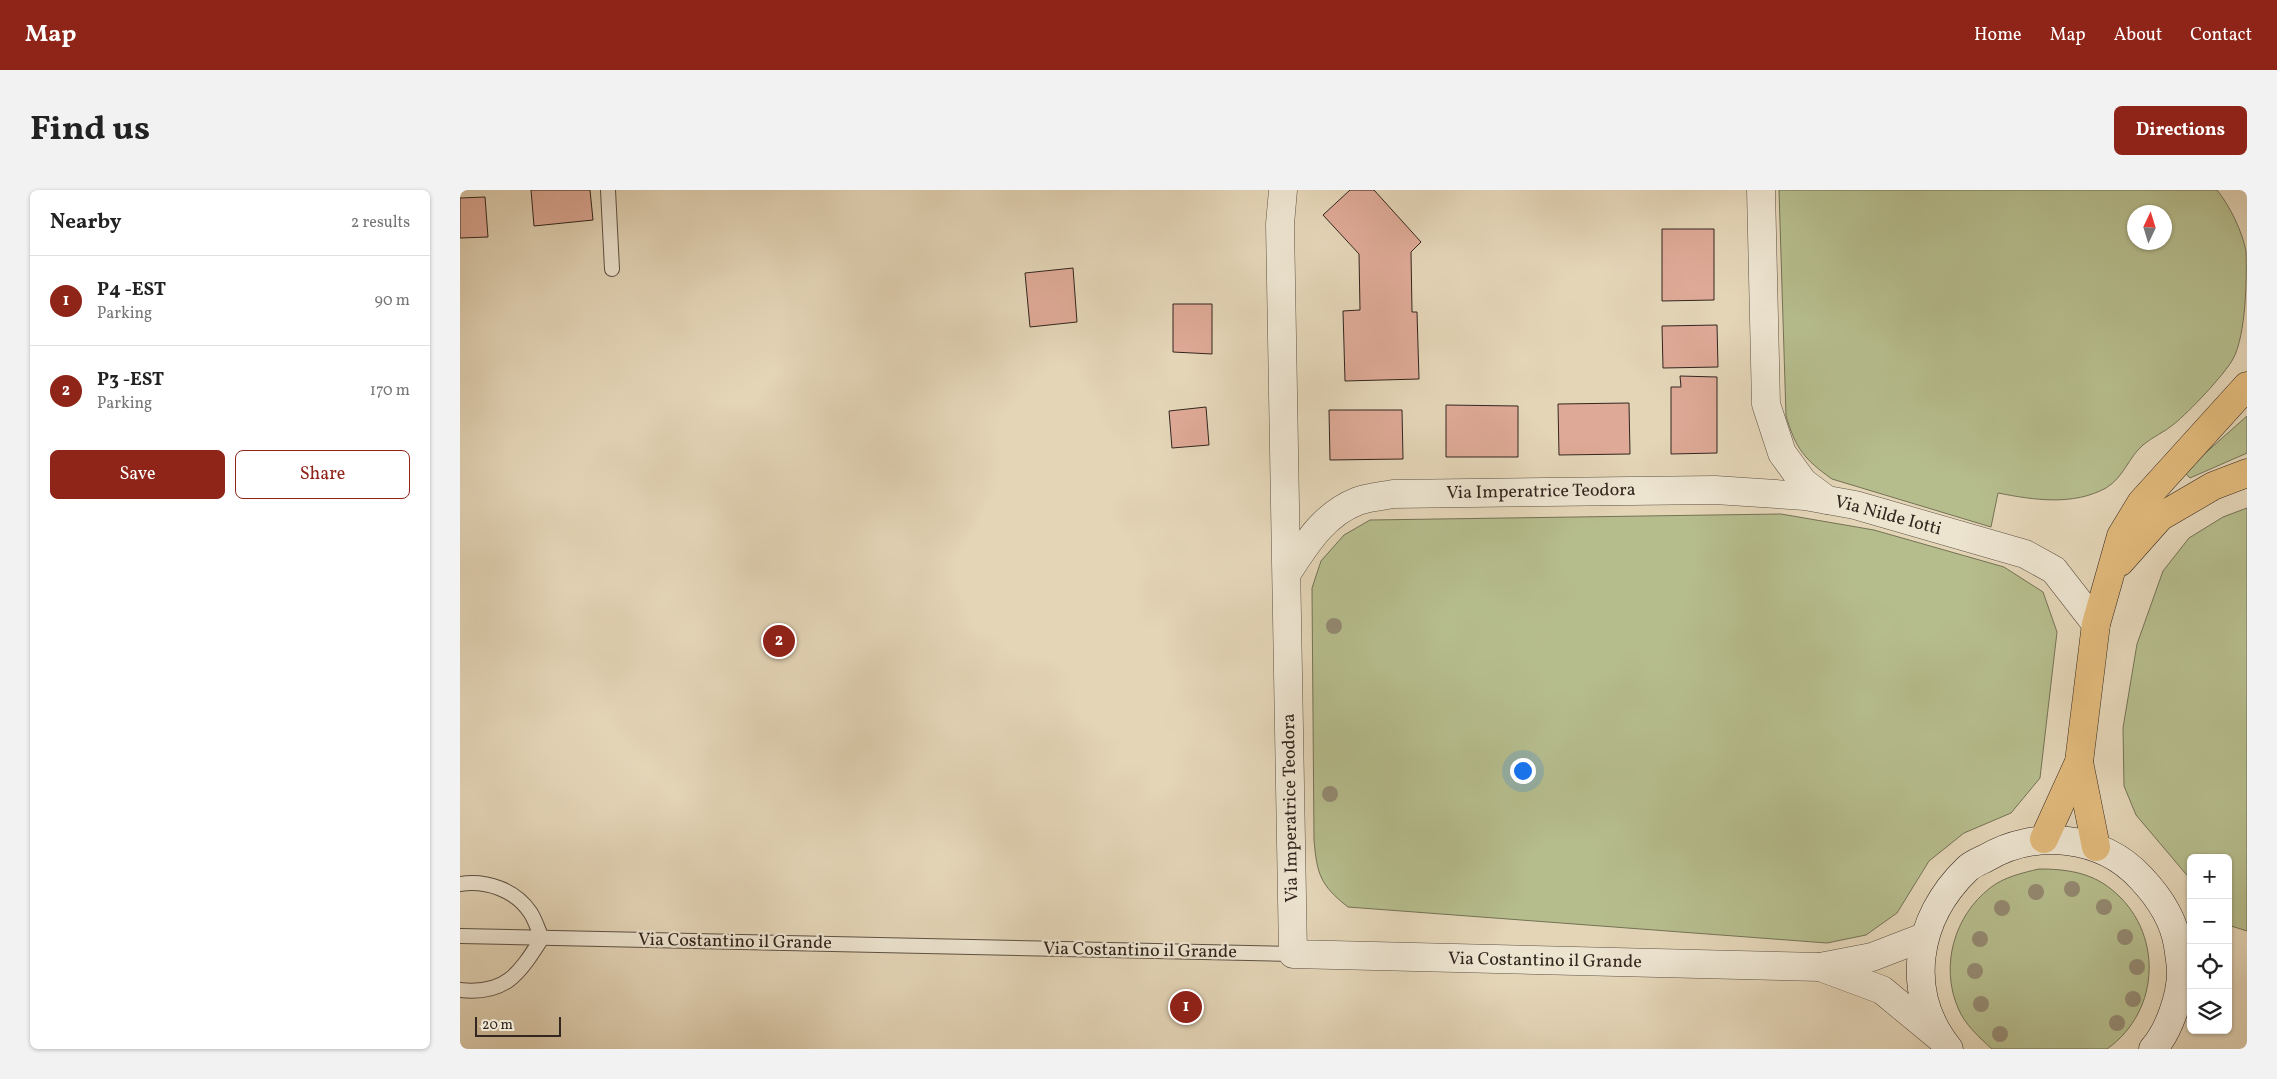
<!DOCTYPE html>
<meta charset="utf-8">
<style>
:root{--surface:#fff;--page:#f2f2f2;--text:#222;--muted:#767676;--line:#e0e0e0;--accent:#8f2418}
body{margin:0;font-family:Vollkorn,serif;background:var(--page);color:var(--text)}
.controls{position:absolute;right:15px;bottom:15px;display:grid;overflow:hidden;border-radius:8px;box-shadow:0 1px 4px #0004}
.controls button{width:45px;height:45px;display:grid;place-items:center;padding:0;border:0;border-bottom:1px solid var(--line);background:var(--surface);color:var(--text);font:25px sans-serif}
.compass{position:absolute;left:1667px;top:15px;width:45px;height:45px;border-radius:50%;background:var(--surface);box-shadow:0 1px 4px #0004;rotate:4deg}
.scale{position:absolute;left:15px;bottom:12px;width:86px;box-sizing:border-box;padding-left:5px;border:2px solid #32261e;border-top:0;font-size:14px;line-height:18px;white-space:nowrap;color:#32261e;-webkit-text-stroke:4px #ede4d0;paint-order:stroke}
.you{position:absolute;left:1062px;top:580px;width:18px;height:18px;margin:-12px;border:4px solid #fff;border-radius:50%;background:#1a73e8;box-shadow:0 0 0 8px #1a73e833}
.badge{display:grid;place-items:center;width:32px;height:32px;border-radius:50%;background:var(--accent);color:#fff;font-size:16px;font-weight:700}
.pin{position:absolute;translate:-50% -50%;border:2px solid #fff;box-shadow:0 1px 5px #0006}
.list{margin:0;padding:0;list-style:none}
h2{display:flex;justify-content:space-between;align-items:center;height:65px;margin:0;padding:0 20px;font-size:21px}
h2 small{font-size:16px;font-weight:400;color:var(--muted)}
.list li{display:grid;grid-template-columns:32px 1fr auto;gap:15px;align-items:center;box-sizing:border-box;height:90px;padding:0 20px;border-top:1px solid var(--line)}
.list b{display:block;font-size:19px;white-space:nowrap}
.list p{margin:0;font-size:16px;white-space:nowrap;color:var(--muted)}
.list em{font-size:16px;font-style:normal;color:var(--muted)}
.actions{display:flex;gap:10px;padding:15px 20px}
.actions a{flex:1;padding:11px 0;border:1px solid var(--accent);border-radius:8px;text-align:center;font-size:18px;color:var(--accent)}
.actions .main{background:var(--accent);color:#fff}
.icon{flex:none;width:28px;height:28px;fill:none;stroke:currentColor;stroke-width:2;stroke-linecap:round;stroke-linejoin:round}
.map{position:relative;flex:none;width:1787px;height:859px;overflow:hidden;border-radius:8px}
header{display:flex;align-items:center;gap:30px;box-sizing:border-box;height:70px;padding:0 25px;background:var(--accent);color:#fff}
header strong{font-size:24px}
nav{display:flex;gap:28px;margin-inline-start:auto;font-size:18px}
.intro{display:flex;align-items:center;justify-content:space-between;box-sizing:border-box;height:120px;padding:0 30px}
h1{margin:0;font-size:35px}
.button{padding:12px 22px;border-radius:8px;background:var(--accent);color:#fff;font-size:18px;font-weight:700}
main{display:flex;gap:30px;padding:0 30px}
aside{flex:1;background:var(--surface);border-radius:8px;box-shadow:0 1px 4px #0004}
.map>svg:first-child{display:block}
.green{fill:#b6bd8d;stroke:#747256;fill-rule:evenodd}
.building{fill:#dea996;stroke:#32261e}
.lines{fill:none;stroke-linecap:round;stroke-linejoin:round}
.service-casing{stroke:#5e5244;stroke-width:16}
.minor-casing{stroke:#5e5244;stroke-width:29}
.secondary-casing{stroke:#32261e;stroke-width:29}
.primary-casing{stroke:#32261e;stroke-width:29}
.service{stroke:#ede4d0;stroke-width:14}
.minor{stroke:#ede4d0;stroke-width:28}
.secondary{stroke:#ede4d0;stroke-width:28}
.primary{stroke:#e2ba7c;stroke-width:28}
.tree{fill:#948a72}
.labels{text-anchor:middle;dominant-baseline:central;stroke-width:4.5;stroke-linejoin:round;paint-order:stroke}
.street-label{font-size:18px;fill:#32261e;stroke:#ede4d0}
</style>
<header>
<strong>Map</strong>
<nav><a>Home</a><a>Map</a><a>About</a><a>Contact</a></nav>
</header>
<div class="intro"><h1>Find us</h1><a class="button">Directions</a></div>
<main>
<aside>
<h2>Nearby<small>2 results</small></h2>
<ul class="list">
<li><span class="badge">1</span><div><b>P4 -EST</b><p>Parking</p></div><em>90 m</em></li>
<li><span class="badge">2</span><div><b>P3 -EST</b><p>Parking</p></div><em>170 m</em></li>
</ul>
<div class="actions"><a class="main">Save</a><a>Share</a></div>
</aside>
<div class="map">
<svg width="1787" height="859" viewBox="0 0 1787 859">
<rect width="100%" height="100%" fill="#e4d5b7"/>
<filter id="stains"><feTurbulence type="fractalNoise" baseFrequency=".004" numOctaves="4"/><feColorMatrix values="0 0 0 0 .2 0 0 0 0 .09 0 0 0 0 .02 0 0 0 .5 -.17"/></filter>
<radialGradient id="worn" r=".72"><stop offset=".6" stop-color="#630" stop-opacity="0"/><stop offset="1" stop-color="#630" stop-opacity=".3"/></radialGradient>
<g class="green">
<path d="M1319,0H1757C1770,16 1782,41 1786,61C1787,88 1786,145 1773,169C1764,185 1729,222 1714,234C1705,242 1692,247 1683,255C1668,268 1664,287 1646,298C1613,316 1574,310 1538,303L1531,337L1372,289C1344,269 1336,259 1326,226ZM1704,22V52H1674V22Z"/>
<path d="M1787,226V263L1730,288L1724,282Z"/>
<path d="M1787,318V741L1768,735V668H1731V690L1676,625L1664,596L1663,538L1677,454L1703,381L1729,348L1763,327Z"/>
<path d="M1321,324L1414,340L1544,377L1583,402L1597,442L1580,588L1551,623L1504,643L1469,671L1437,723L1406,745L1367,753L888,717C860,695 857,684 854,650L852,398L861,371L884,345L910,330Z"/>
<path d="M1579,679C1605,679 1630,682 1651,699C1703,740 1702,820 1647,859H1532C1519,847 1505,835 1498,818C1480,776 1494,726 1530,698C1544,687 1562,683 1579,679Z"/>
</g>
<g class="building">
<path d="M71,0H130L133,30L74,36Z"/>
<path d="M890,0H914L961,52L951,62L952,122H957L959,189L885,191L883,121L900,120L899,64L863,25Z"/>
<path d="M25,7L28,47L0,48V8Z"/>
<path d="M1202,39H1254V110L1202,111Z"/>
<path d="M613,78L617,132L570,137L565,83Z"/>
<path d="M713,114H752V164L713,162Z"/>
<path d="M1257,135L1258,177L1203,178L1202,136Z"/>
<path d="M1220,186L1257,187V263L1211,264V197H1221Z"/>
<path d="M1169,213L1170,264L1099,265L1098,214Z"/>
<path d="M986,215L1058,216V267H986Z"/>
<path d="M746,217L749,255L712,258L709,221Z"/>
<path d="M869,220H942L943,269L870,270Z"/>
</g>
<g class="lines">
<defs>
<g id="service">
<path d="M148,0L152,79"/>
<path d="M0,694C27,690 55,700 70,722C75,729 78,740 82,748C59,784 46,805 0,800"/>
<path d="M0,746L833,764"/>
</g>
<g id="minor">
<path d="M823,0L820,34L833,764L1360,777L1412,767L1464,747"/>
<path d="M1301,0L1306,214L1322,263L1343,292L1367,310"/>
<path d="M827,383C846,354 864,324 898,311C909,307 922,306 933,304L1255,300L1345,306L1395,315L1565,364L1594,380L1636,434"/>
<path d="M1360,777L1422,800L1479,847"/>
</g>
<path id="secondary" d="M1489,859C1443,802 1456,728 1507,679C1512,674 1520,671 1526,668C1575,639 1642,645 1681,688C1699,707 1714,729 1718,756C1719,764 1721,774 1721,782C1721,806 1709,841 1693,859"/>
<g id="primary">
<path d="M1660,372L1700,327L1753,296L1787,283"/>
<path d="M1619,572L1636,657"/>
<path d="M1584,649L1619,572L1636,434L1661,346L1681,313L1787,196"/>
</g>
</defs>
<use href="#service" class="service-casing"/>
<use href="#minor" class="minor-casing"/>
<use href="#secondary" class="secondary-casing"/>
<use href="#primary" class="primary-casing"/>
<use href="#service" class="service"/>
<use href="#minor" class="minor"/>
<use href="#secondary" class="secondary"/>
<use href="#primary" class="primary"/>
</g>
<g class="tree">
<circle cx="874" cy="436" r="8"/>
<circle cx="870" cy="604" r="8"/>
<circle cx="1612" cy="699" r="8"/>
<circle cx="1576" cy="702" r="8"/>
<circle cx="1644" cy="717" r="8"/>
<circle cx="1542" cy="718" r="8"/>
<circle cx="1665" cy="747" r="8"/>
<circle cx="1520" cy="749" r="8"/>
<circle cx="1677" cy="777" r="8"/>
<circle cx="1515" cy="781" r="8"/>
<circle cx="1673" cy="809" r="8"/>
<circle cx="1521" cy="814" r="8"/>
<circle cx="1657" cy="833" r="8"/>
<circle cx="1540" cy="844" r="8"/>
</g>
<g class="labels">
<g class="street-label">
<text transform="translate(1081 302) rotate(-1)">Via Imperatrice Teodora</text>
<text transform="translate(1428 326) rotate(15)">Via Nilde Iotti</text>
<text transform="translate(831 618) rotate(-91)">Via Imperatrice Teodora</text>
<text transform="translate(275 752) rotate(1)">Via Costantino il Grande</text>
<text transform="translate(680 761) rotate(1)">Via Costantino il Grande</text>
<text transform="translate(1085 771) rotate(1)">Via Costantino il Grande</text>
</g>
</g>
<rect width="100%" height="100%" filter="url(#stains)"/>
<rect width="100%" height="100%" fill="url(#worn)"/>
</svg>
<div class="controls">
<button>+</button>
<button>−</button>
<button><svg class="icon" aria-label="locate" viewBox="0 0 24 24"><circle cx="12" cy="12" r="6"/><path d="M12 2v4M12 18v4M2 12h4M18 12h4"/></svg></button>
<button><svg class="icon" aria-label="layers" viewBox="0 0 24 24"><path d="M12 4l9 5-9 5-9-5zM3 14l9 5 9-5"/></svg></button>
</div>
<svg class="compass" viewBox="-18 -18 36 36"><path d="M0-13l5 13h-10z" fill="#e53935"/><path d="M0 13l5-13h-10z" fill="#767676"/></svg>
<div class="scale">20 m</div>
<div class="you"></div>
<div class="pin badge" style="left:726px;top:817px">1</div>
<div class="pin badge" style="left:319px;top:451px">2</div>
</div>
</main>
